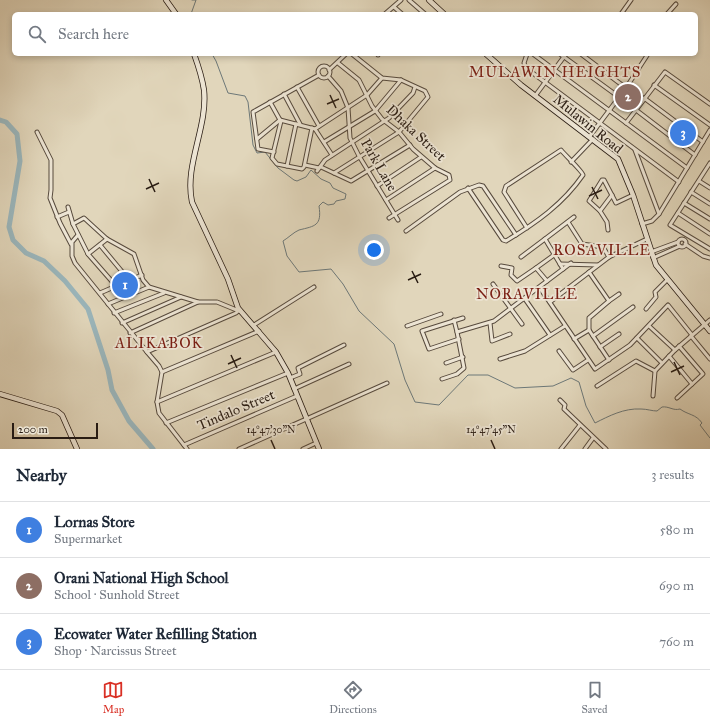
<!DOCTYPE html>
<meta charset="utf-8">
<style>
:root{--surface:#fff;--page:#f6f6f7;--text:#1f2937;--muted:#747a83;--line:#e0e1e3;--accent:#d93025}
body{margin:0;font-family:"IM FELL Great Primer",serif;background:var(--page);color:var(--text)}
.scale{position:absolute;left:12px;bottom:10px;width:86px;box-sizing:border-box;padding-left:4px;border:2px solid #291c13;border-top:0;font-size:11px;line-height:14px;white-space:nowrap;color:#291c13;-webkit-text-stroke:3px #ece4d3;paint-order:stroke}
.you{position:absolute;left:374px;top:250px;width:14px;height:14px;margin:-10px;border:3px solid #fff;border-radius:50%;background:#1a73e8;box-shadow:0 0 0 6px #1a73e833}
.badge{display:grid;place-items:center;width:26px;height:26px;border-radius:50%;background:var(--accent);color:#fff;font-size:13px;font-weight:700}
.pin{position:absolute;translate:-50% -50%;border:2px solid #fff;box-shadow:0 1px 4px #0006}
.list{margin:0;padding:0;list-style:none}
h2{display:flex;justify-content:space-between;align-items:center;height:52px;margin:0;padding:0 16px;font-size:17px}
h2 small{font-size:13px;font-weight:400;color:var(--muted)}
.list li{display:grid;grid-template-columns:26px 1fr auto;gap:12px;align-items:center;box-sizing:border-box;height:56px;padding:0 16px;border-top:1px solid var(--line)}
.list b{display:block;font-size:15px;white-space:nowrap}
.list p{margin:0;font-size:13px;white-space:nowrap;color:var(--muted)}
.list em{font-size:13px;font-style:normal;color:var(--muted)}
.icon{flex:none;width:22px;height:22px;fill:none;stroke:currentColor;stroke-width:2;stroke-linecap:round;stroke-linejoin:round}
.map{position:relative;flex:none;width:710px;height:449px;overflow:hidden}
.search{position:absolute;background:var(--surface);box-shadow:0 2px 6px #0003;left:12px;right:12px;top:12px;height:44px;display:flex;align-items:center;gap:10px;box-sizing:border-box;padding:0 14px;border-radius:6px;color:var(--muted);font-size:15px}
.sheet{height:220px;background:var(--surface)}
nav{display:flex;justify-content:space-around;align-items:center;box-sizing:border-box;height:56px;border-top:1px solid var(--line);background:var(--surface);font-size:11px;color:var(--muted)}
nav a{display:grid;justify-items:center;gap:2px}
nav .on{color:var(--accent)}
.map>svg:first-child{display:block}
.lines{fill:none;stroke-linecap:round;stroke-linejoin:round}
.stream{stroke:#6d7878;stroke-width:1}
.river{stroke:#9ab6bc;stroke-width:5}
.street-casing{stroke:#574a3d;stroke-width:5}
.secondary-casing{stroke:#291c13;stroke-width:6}
.street{stroke:#ece4d3;stroke-width:3}
.secondary{stroke:#ece4d3;stroke-width:4.5}
.ticks{fill:none;stroke:#291c13;stroke-width:1.5}
.labels{text-anchor:middle;dominant-baseline:central;stroke-width:3.5;stroke-linejoin:round;paint-order:stroke}
.street-label{font-size:14px;fill:#291c13;stroke:#ece4d3}
.neighbourhood-label{font-size:15px;letter-spacing:1px;fill:#7a1f14;stroke:#ece4d3}
.ticks-label{font-size:10px;text-anchor:middle;fill:#291c13;stroke:#ece4d3;stroke-width:3.5;stroke-linejoin:round;paint-order:stroke}
</style>
<div class="map">
<svg width="710" height="449" viewBox="0 0 710 449">
<rect width="100%" height="100%" fill="#e1d6bb"/>
<filter id="stains"><feTurbulence type="fractalNoise" baseFrequency=".005" numOctaves="4"/><feColorMatrix values="0 0 0 0 .2 0 0 0 0 .09 0 0 0 0 .02 0 0 0 .5 -.17"/></filter>
<radialGradient id="worn" r=".72"><stop offset=".6" stop-color="#630" stop-opacity="0"/><stop offset="1" stop-color="#630" stop-opacity=".3"/></radialGradient>
<g class="lines">
<g class="stream">
<path d="M191,14L196,0H192"/>
<path d="M212,54L216,61L228,93L245,96L248,102L253,145L257,153L265,152L278,168L294,180L297,181L306,177L311,170L321,179L330,183L333,188L346,194L345,199L336,201L334,204L328,205L323,202L319,206C322,226 315,226 299,230C294,232 288,238 283,241L287,256L299,272L331,269L343,284L359,311L394,344L405,380L415,402L439,405L468,375H488L515,388L553,386L571,378L579,382L586,406L595,423C609,416 624,408 641,409C647,409 652,411 657,411L662,407C669,406 673,411 680,409C688,415 696,414 702,423L700,425L710,438"/>
</g>
<path class="river" d="M0,120L6,122L17,134L20,161L9,227L13,240L26,253L44,261L65,281L88,309L108,370L112,390L129,421L153,449"/>
<defs>
<g id="street">
<path d="M409,0L425,14"/>
<path d="M394,7L402,14"/>
<path d="M385,14L401,0"/>
<path d="M621,14L631,0"/>
<path d="M667,14L676,4"/>
<path d="M378,54V55"/>
<path d="M527,54L524,63L526,68L679,182"/>
<path d="M533,54L687,168"/>
<path d="M560,54L619,97"/>
<path d="M581,54L626,88"/>
<path d="M338,63L359,80L372,106L382,119L399,132L413,149L435,168L449,175L450,180L389,218"/>
<circle cx="324" cy="72" r="6"/>
<path d="M329,70L346,54"/>
<path d="M328,76L341,91L348,108L350,138L359,156L398,220"/>
<path d="M654,85L710,125"/>
<path d="M297,87L319,126"/>
<path d="M284,94L300,124"/>
<path d="M535,96L566,54"/>
<path d="M644,98L703,142"/>
<path d="M270,102L280,120"/>
<path d="M636,110L695,155"/>
<path d="M280,120L315,129L332,155"/>
<path d="M281,121L272,158L277,164L302,169L304,167L312,128"/>
<path d="M626,123L665,72L710,104"/>
<path d="M315,129L367,95L382,78"/>
<path d="M37,132L51,160V190L50,198L60,223L71,244"/>
<path d="M590,136L626,88L648,54"/>
<path d="M257,139L280,120"/>
<path d="M324,142L375,111L401,80"/>
<path d="M635,150L659,214"/>
<path d="M274,152L258,149L253,112L319,75"/>
<path d="M571,162L593,139"/>
<path d="M710,163L670,225L710,249"/>
<path d="M305,165L319,168"/>
<path d="M287,166L296,124"/>
<path d="M321,167L351,181L410,145"/>
<path d="M317,171L325,160L389,118L413,93L415,87"/>
<path d="M334,173L399,132L428,97L425,91L401,80L382,78L352,54"/>
<path d="M699,181L710,188"/>
<path d="M377,186L421,157"/>
<path d="M468,188L503,240L506,241C536,223 563,204 583,175C583,172 565,155 561,150L506,186L504,192L527,228"/>
<path d="M691,192L710,204"/>
<path d="M386,200L435,168"/>
<path d="M684,203L710,219"/>
<path d="M68,207L73,224"/>
<path d="M600,211L589,201L602,180H604L616,203L633,195"/>
<path d="M678,213L710,234"/>
<path d="M57,217L69,212"/>
<path d="M568,222L582,244L603,247L609,257"/>
<path d="M642,224L652,221L659,214L710,130"/>
<path d="M608,230L607,222L600,211L612,195"/>
<path d="M406,231L460,192L479,185L483,186L516,235"/>
<path d="M78,235L72,242V256L75,263L147,352"/>
<circle cx="682" cy="243" r="4"/>
<path d="M685,244L703,256L710,258"/>
<path d="M100,245L129,280"/>
<path d="M651,252L678,242"/>
<path d="M88,254L107,239"/>
<path d="M521,257L545,239"/>
<path d="M653,258L680,246"/>
<path d="M560,264L598,265"/>
<path d="M501,266L512,268L511,275L517,281L536,268"/>
<path d="M563,269L545,239L574,217"/>
<path d="M589,272L609,301L589,318V330"/>
<path d="M547,281L536,268L554,255"/>
<path d="M493,284L522,324"/>
<path d="M116,286L88,254L73,224L84,218L107,239L134,254L143,280L149,287L198,302H217L239,311"/>
<path d="M540,288L595,369L630,345L668,305L692,335"/>
<path d="M100,293L142,275"/>
<path d="M525,299L550,335"/>
<path d="M609,301L619,294"/>
<path d="M550,302L609,257L647,239"/>
<path d="M108,304L149,287"/>
<path d="M646,309L656,297L655,292L667,280"/>
<path d="M114,313L164,293"/>
<path d="M454,320L457,332"/>
<path d="M122,323L181,297"/>
<path d="M490,323L492,341L510,334"/>
<path d="M254,325L314,287"/>
<path d="M407,326L441,314"/>
<path d="M649,326L675,350"/>
<path d="M130,333L198,302"/>
<path d="M593,336L633,307"/>
<path d="M691,336L710,359"/>
<path d="M637,338L662,363"/>
<path d="M459,339L429,349L422,331L463,318"/>
<path d="M574,339L589,330L609,360"/>
<path d="M600,347L619,334"/>
<path d="M559,351L573,370L588,360"/>
<path d="M669,356L692,384"/>
<path d="M500,359L525,351L565,326"/>
<path d="M446,363L463,357"/>
<path d="M162,372L259,331"/>
<path d="M290,378L300,374L298,368L344,345"/>
<path d="M442,379L457,374L464,368L457,332L494,321L571,263"/>
<path d="M597,386L636,361L655,371"/>
<path d="M294,389L349,364"/>
<path d="M653,396L655,371L675,350L710,320"/>
<path d="M677,398L703,374L679,346"/>
<path d="M560,400L565,405L564,409L606,449"/>
<path d="M157,402L276,352"/>
<path d="M166,423L288,373"/>
<path d="M184,445L297,396"/>
<path d="M187,449L159,413L157,402L162,372L159,366L147,352L236,313L239,310"/>
<path d="M239,449L387,383"/>
<path d="M303,449L316,443"/>
<path d="M561,449L580,425"/>
<path d="M585,449L593,438"/>
</g>
<g id="secondary">
<path d="M166,0L176,14"/>
<path d="M429,0L444,14"/>
<path d="M194,54C198,65 202,77 204,90C208,127 184,165 192,202L228,279L238,308L276,352L288,373L319,449"/>
<path d="M486,54L521,85L618,159L633,195L656,265L710,331"/>
<path d="M0,394L57,411L62,415L77,449"/>
</g>
</defs>
<use href="#street" class="street-casing"/>
<use href="#secondary" class="secondary-casing"/>
<use href="#street" class="street"/>
<use href="#secondary" class="secondary"/>
</g>
<path class="ticks" d="M330,95L336,108M327,104L339,99M149,179L155,192M592,187L598,199M146,189L159,183M589,196L602,190M412,271L418,283M408,280L421,274M231,355L237,368M674,362L680,375M228,364L241,358M671,372L684,366M271,440L275,449M491,440L495,449"/>
<g class="labels">
<g class="street-label">
<text transform="translate(588 124) rotate(39)">Mulawin Road</text>
<text transform="translate(416 133) rotate(43)">Dhaka Street</text>
<text transform="translate(379 165) rotate(60)">Park Lane</text>
<text transform="translate(236 410) rotate(-23)">Tindalo Street</text>
</g>
<g class="neighbourhood-label">
<text x="555" y="72">MULAWIN HEIGHTS</text>
<text x="602" y="250">ROSAVILLE</text>
<text x="527" y="294">NORAVILLE</text>
<text x="159" y="343">ALIKABOK</text>
</g>
</g>
<g class="ticks-label">
<text x="271" y="433">14°47'30"N</text>
<text x="491" y="433">14°47'45"N</text>
</g>
<rect width="100%" height="100%" filter="url(#stains)"/>
<rect width="100%" height="100%" fill="url(#worn)"/>
</svg>
<div class="scale">200 m</div>
<div class="you"></div>
<div class="pin badge" style="left:125px;top:285px;background:#3f7fe0">1</div>
<div class="pin badge" style="left:628px;top:97px;background:#8d6e63">2</div>
<div class="pin badge" style="left:683px;top:133px;background:#3f7fe0">3</div>
<div class="search"><svg class="icon" aria-label="search" viewBox="0 0 24 24"><circle cx="10" cy="10" r="6"/><path d="M15 15l6 6"/></svg>Search here</div>
</div>
<section class="sheet">
<h2>Nearby<small>3 results</small></h2>
<ul class="list">
<li><span class="badge" style="background:#3f7fe0">1</span><div><b>Lornas Store</b><p>Supermarket</p></div><em>580 m</em></li>
<li><span class="badge" style="background:#8d6e63">2</span><div><b>Orani National High School</b><p>School · Sunhold Street</p></div><em>690 m</em></li>
<li><span class="badge" style="background:#3f7fe0">3</span><div><b>Ecowater Water Refilling Station</b><p>Shop · Narcissus Street</p></div><em>760 m</em></li>
</ul>
</section>
<nav>
<a class="on"><svg class="icon" aria-label="map" viewBox="0 0 24 24"><path d="M3 6l6-2 6 2 6-2v14l-6 2-6-2-6 2zM9 4v14M15 6v14"/></svg>Map</a>
<a><svg class="icon" aria-label="directions" viewBox="0 0 24 24"><path d="M12 3l9 9-9 9-9-9zM9 14v-3h6M13 9l2 2-2 2"/></svg>Directions</a>
<a><svg class="icon" aria-label="saved" viewBox="0 0 24 24"><path d="M7 4h10v16l-5-4-5 4z"/></svg>Saved</a>
</nav>
